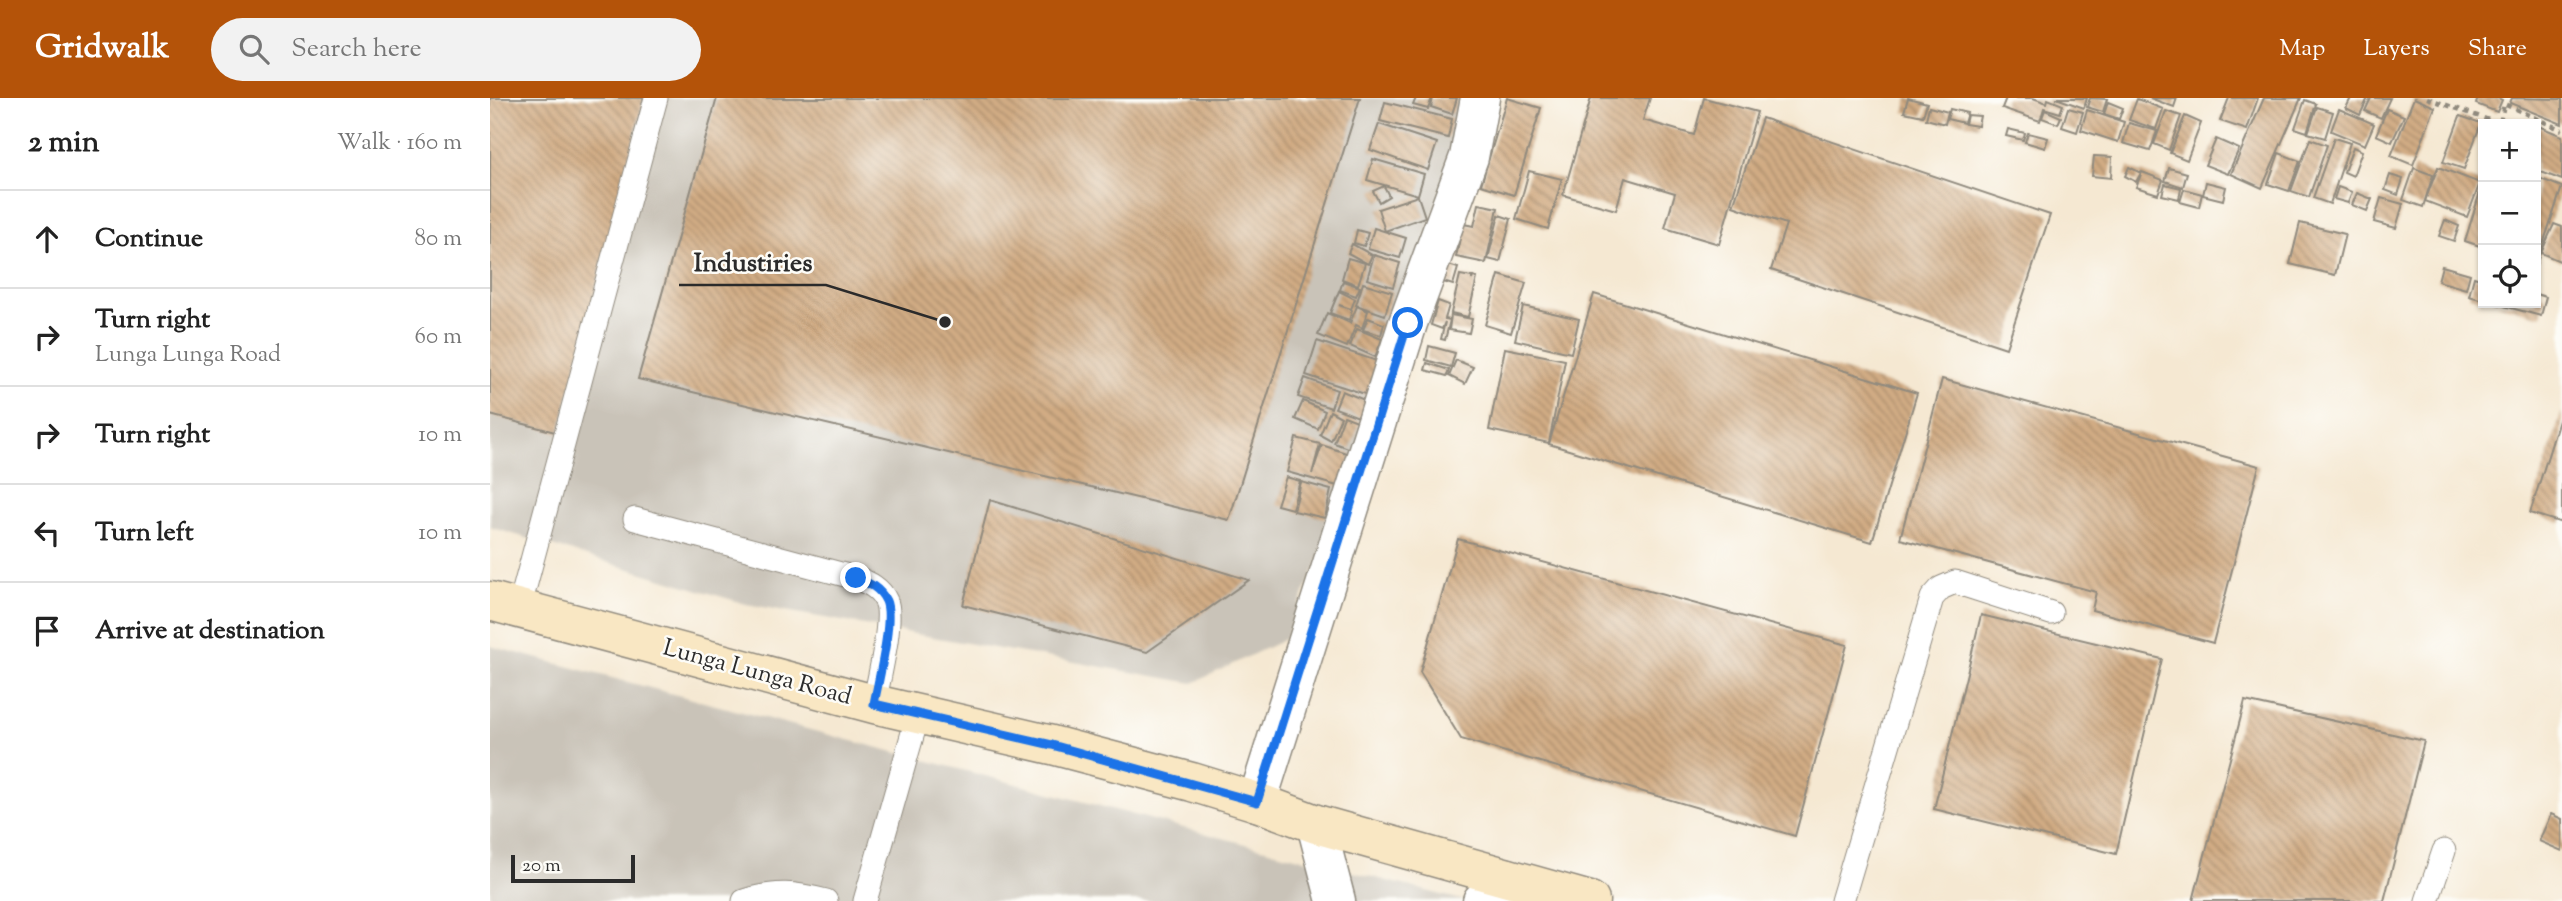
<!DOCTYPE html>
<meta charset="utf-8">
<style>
:root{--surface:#fff;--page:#f2f2f2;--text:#222;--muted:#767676;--line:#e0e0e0;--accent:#b45309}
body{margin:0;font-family:"Sorts Mill Goudy",serif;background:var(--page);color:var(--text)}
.controls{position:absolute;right:21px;top:21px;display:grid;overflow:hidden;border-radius:0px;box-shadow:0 2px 5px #0004}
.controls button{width:63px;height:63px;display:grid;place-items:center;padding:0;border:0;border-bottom:2px solid var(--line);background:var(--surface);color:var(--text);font:35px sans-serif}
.scale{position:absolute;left:21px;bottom:18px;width:124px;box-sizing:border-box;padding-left:7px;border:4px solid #2b2b2b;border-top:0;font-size:19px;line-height:24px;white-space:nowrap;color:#2b2b2b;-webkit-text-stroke:5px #fdfcf7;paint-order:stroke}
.stop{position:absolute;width:21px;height:21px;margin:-16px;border:5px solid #1a73e8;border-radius:50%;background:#fff}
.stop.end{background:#1a73e8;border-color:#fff;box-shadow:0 2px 7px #0008}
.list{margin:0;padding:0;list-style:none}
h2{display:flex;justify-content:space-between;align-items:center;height:91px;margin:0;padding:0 28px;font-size:30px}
h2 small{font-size:23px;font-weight:400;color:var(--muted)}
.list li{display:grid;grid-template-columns:46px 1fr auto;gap:21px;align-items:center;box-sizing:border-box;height:98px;padding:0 28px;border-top:2px solid var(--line)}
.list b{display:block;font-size:26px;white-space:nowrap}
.list p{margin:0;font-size:23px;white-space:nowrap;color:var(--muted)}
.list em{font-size:23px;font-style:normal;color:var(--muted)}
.icon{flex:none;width:38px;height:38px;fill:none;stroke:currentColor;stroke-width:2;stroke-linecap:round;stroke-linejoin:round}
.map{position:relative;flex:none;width:2072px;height:803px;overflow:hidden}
header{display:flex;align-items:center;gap:42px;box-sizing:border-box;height:98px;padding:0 35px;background:var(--accent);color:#fff}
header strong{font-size:33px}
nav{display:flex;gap:38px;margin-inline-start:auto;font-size:24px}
.search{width:490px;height:63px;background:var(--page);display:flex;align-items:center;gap:18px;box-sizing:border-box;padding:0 24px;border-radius:38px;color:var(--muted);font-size:26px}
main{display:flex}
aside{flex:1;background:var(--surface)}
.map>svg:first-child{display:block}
.industrial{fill:#c9c3b8}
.building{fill:url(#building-back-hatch)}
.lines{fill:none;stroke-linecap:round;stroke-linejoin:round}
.service-casing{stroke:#908a7e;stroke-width:25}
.minor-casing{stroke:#908a7e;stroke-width:41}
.tertiary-casing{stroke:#908a7e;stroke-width:41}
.secondary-casing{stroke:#908a7e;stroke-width:41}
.path{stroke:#908a7e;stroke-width:4.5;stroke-dasharray:5 5;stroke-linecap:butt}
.service{stroke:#fff;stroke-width:23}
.minor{stroke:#fff;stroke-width:38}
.tertiary{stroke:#fff;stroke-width:38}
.secondary{stroke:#f9e7c3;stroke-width:38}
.route{stroke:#1a73e8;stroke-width:9}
.labels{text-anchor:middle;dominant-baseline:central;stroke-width:5;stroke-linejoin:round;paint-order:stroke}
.street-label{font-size:24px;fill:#2b2b2b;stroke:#fdfcf7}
.leader{fill:none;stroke:#2b2b2b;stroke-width:2.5}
.callout-dot{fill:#2b2b2b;stroke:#fdfcf7;stroke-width:2.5}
.callout-label{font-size:26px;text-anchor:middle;font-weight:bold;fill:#2b2b2b;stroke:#fdfcf7;stroke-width:5;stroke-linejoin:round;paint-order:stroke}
</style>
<header>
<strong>Gridwalk</strong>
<div class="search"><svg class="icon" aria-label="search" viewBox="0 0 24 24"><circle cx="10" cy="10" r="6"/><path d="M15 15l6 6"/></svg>Search here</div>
<nav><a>Map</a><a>Layers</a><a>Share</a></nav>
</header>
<main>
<aside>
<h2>2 min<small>Walk · 160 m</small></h2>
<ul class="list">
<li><svg class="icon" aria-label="ahead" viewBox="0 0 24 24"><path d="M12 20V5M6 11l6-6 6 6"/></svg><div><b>Continue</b></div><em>80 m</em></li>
<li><svg class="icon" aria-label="right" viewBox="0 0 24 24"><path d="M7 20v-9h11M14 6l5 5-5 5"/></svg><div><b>Turn right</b><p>Lunga Lunga Road</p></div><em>60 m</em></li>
<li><svg class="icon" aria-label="right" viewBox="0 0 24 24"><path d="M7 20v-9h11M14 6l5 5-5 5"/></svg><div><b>Turn right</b></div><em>10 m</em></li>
<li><svg class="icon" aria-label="left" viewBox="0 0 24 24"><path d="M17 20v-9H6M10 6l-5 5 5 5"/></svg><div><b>Turn left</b></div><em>10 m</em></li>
<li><svg class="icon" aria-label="arrive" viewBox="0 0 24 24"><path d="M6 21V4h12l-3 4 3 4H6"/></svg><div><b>Arrive at destination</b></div></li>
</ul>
</aside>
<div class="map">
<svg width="2072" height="803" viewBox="0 0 2072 803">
<defs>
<pattern id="building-back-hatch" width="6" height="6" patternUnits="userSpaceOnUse" patternTransform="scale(1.75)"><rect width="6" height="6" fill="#d1ac84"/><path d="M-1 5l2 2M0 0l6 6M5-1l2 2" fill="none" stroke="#aa8c6c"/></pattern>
</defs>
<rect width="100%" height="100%" fill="#fdfcf7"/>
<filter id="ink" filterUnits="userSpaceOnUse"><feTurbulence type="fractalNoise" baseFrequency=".0143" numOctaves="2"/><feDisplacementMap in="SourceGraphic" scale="14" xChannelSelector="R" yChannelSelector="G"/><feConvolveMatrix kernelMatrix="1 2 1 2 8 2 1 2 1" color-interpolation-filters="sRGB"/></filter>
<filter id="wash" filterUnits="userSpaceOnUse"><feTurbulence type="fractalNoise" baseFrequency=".00686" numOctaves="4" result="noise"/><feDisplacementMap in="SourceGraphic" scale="28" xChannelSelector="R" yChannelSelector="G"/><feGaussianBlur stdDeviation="1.57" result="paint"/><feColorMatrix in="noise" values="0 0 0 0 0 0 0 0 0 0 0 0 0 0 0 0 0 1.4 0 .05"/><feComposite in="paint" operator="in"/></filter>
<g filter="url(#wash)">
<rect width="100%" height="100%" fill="#f5e8d2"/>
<g class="industrial">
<path d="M0,0H976L968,37L850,411L795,541L703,585L256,506L0,429Z"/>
<path d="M0,548L694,730L975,803H0Z"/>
</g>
<g id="blocks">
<g class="building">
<path d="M0,0H154L69,335L0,317Z"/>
<path d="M227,0H870L739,422L148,281Z"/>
<path d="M926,0H942L938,11L923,7Z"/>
<path d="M943,0H967L962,16L941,9Z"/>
<path d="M1017,0L1051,10L1024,97L991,87Z"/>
<path d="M1101,0H1160L1153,22L1204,37L1214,0L1267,14L1229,146L1175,130L1185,95L1135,80L1126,112L1073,97Z"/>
<path d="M1418,0L1437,5L1433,18L1414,14Z"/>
<path d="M1516,0H1543L1557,5L1558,1L1573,7L1570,15L1554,10L1550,23L1512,10Z"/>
<path d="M1566,0H1597L1594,10Z"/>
<path d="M1600,0L1617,1L1613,14L1597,9Z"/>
<path d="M1660,0H1687L1684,9Z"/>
<path d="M1739,0H1768L1757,32L1730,23Z"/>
<path d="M1774,0H1811L1772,90L1741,76Z"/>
<path d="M1861,0H1878L1870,17L1856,10Z"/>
<path d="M1881,0H1900L1891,20L1875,13Z"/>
<path d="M1924,0L1945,9L1923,67L1901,58Z"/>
<path d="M1988,0H2008L2012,2L2007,14L1986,6Z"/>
<path d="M2022,0L2072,1V26L2020,5Z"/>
<path d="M1647,1L1673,11L1666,31L1639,22Z"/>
<path d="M1815,2L1826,6L1817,34L1805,30Z"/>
<path d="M895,4L962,21L958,40L890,23Z"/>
<path d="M1618,4L1633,10L1629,21L1614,16Z"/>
<path d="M1439,9L1458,14L1455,26L1436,21Z"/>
<path d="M1827,9L1843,14L1835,40L1818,35Z"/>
<path d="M1578,10L1593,14L1587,34L1572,29Z"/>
<path d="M1460,11L1477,15L1474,25L1457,21Z"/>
<path d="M1849,11L1884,26L1875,47L1841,33Z"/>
<path d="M1897,11L1914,18L1902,44L1886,37Z"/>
<path d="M1555,12L1571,19L1568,26L1552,20Z"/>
<path d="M1597,12L1634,24L1628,44L1591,32Z"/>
<path d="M1676,13L1691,18L1679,52L1664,46Z"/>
<path d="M1477,17L1490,18L1488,28L1475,26Z"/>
<path d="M1695,18L1711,25L1697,62L1680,55Z"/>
<path d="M1970,18L1991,25L1974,71L1953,64Z"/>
<path d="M1272,20L1560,117L1516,250L1281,172L1296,126L1243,108Z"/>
<path d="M1639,25L1667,33L1660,53L1633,45Z"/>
<path d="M889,26L947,45L938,72L880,52Z"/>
<path d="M2046,27L2072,38V82L2046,72Z"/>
<path d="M1518,31L1535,35L1533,42L1516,38Z"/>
<path d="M1538,35L1558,40L1555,50L1535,44Z"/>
<path d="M1844,40L1860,45L1840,106L1823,100Z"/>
<path d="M1726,41L1749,51L1738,76L1715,67Z"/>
<path d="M1820,41L1837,47L1819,99L1801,93Z"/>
<path d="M1863,49L1872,53L1863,78L1854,74Z"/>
<path d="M1789,55L1810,63L1799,93L1778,86Z"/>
<path d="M1604,58L1622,59L1621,80L1602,78Z"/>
<path d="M883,61L934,76L928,97L877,82Z"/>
<path d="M1639,69L1651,75L1646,84L1635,78Z"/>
<path d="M1948,69L1990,85L1977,119L1935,103Z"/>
<path d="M1679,70L1697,75L1693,89L1675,83Z"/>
<path d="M1924,70L1943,77L1933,109L1913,102Z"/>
<path d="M1039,73L1072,81L1058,131L1026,121Z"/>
<path d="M1652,74L1673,82L1668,96L1646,89Z"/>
<path d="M1900,77L1913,81L1908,97L1895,92Z"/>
<path d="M2046,79L2072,89L2046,167Z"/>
<path d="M1716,84L1736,89L1733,102L1713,97Z"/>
<path d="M1675,86L1691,90L1689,101L1672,97Z"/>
<path d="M894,88L899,98L889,104L883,93Z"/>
<path d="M1848,89L1862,94L1858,105L1844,101Z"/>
<path d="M1694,91L1712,96L1709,109L1690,104Z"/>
<path d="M1991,91H1993V149L1975,143Z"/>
<path d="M1867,95L1882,101L1877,113L1862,107Z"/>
<path d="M928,98L935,119L895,133L888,111Z"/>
<path d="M1891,100L1913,106L1906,130L1884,124Z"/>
<path d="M989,106L1008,110L996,165L966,159L973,126L984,128Z"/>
<path d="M1009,117L1021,121L1010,164L998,161Z"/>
<path d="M1955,122L1969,128L1964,143L1949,138Z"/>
<path d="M1810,125L1855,136L1845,177L1800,166Z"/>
<path d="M2064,126L2072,129V164L2051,155Z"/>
<path d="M884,130L916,140L910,160L878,151Z"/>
<path d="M867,132L878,135L874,148L864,145Z"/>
<path d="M862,146L882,157L878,166L858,155Z"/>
<path d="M884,157L910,165L903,189L877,181Z"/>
<path d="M858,160L875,165L868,187L852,181Z"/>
<path d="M955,166L968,170L963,187L950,183Z"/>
<path d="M1952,168L1980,176L1976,191L1948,183Z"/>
<path d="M970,177L982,179V182L983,179L987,180L978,219L961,215Z"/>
<path d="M1009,177L1036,185L1021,235L995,227Z"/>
<path d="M1984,179L1993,182V202L1979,198Z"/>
<path d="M853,183L870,189L866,198L850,192Z"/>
<path d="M873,185L902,194L895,217L866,207Z"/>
<path d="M849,193L865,201L861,211L849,207L862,212L859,222L840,215Z"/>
<path d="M1104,196L1427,295L1382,444L1059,346Z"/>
<path d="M2046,196L2056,199L2051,218L2006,206L2046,205Z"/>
<path d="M948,203L959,207L955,221L960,222L955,242L951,241L955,224L952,231L941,227Z"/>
<path d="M867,208L878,213L872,230L866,227L857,249L828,237L837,215L860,225Z"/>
<path d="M1033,208L1089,221L1081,255L1025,242Z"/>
<path d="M961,217L982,221L979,235L959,232Z"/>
<path d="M878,220L894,226L891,237L873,232Z"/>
<path d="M867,231L892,241L885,259L860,248Z"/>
<path d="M827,243L890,264L878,297L816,277Z"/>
<path d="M939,248L965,255L961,269L936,262Z"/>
<path d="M1015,250L1075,262L1059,345L999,332Z"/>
<path d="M966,262L983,269L975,286L959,278Z"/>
<path d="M937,265L959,272L957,278L935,272Z"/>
<path d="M815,280L847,292L841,310L808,299Z"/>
<path d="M1452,281L1769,368L1723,545L1602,512L1606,494L1410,441Z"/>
<path d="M852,293L877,303L871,320L845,310Z"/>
<path d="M813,303L835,313L828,331L805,321Z"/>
<path d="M840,313L851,319L841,343L830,337Z"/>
<path d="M2072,313V425L2040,415Z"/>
<path d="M854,318L870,324L860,351L844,345Z"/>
<path d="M806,340L830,346L822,376L832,347L862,357L851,389L797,374Z"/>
<path d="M796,379L810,383L802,411L787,407Z"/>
<path d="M811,384L841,392L835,420L804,413Z"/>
<path d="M500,402L759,482L657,554L473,507Z"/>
<path d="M968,441L1357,547L1305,738L971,641L930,574Z"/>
<path d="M1491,517L1672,561L1626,756L1444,711Z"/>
<path d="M1755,603L1934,643L1894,803H1703Z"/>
<path d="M2061,716L2072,721V753L2049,743Z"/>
</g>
</g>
</g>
<g filter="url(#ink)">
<use href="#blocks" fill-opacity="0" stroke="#908a7e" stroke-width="2"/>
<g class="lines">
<defs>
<g id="service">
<path d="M145,421L366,480C379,485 390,490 396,503C404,521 388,584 384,606"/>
<path d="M29,511L166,0"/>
<path d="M254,803C286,793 305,795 336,803"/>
<path d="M375,803L428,617"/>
<path d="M1352,803L1442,500L1451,490L1465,484L1561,515"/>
<path d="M1937,803L1954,753"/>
</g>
<g id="minor">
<path d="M767,704L918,225L979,59L990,0"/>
<path d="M826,726L846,803"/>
</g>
<path id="tertiary" d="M992,803L1017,780"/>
<path id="secondary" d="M0,503L384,606L562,647L702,684L767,704L826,726L1100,803"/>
</defs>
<use href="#service" class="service-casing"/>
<use href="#minor" class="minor-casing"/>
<use href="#tertiary" class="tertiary-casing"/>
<use href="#secondary" class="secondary-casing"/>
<path class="path" d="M1937,0L2010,26L2014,6L2072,32"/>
<use href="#service" class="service"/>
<use href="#minor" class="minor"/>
<use href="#tertiary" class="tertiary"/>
<use href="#secondary" class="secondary"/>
</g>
</g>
<g class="lines" filter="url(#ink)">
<path class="route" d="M366,480C379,485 390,490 396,503C404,521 388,584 384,606L562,647L767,704L918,225"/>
</g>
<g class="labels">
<g class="street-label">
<text transform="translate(267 575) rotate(15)">Lunga Lunga Road</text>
</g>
</g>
<path class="leader" d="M455 224L336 187H189"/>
<circle class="callout-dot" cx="455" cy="224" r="7"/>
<g class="callout-label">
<text x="263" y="173">Industiries</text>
</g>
</svg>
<div class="controls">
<button>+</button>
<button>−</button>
<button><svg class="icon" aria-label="locate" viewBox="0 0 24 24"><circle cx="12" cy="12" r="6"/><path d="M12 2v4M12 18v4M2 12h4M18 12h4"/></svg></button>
</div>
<div class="scale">20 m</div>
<div class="stop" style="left:918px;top:225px"></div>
<div class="stop end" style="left:366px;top:480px"></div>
</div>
</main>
